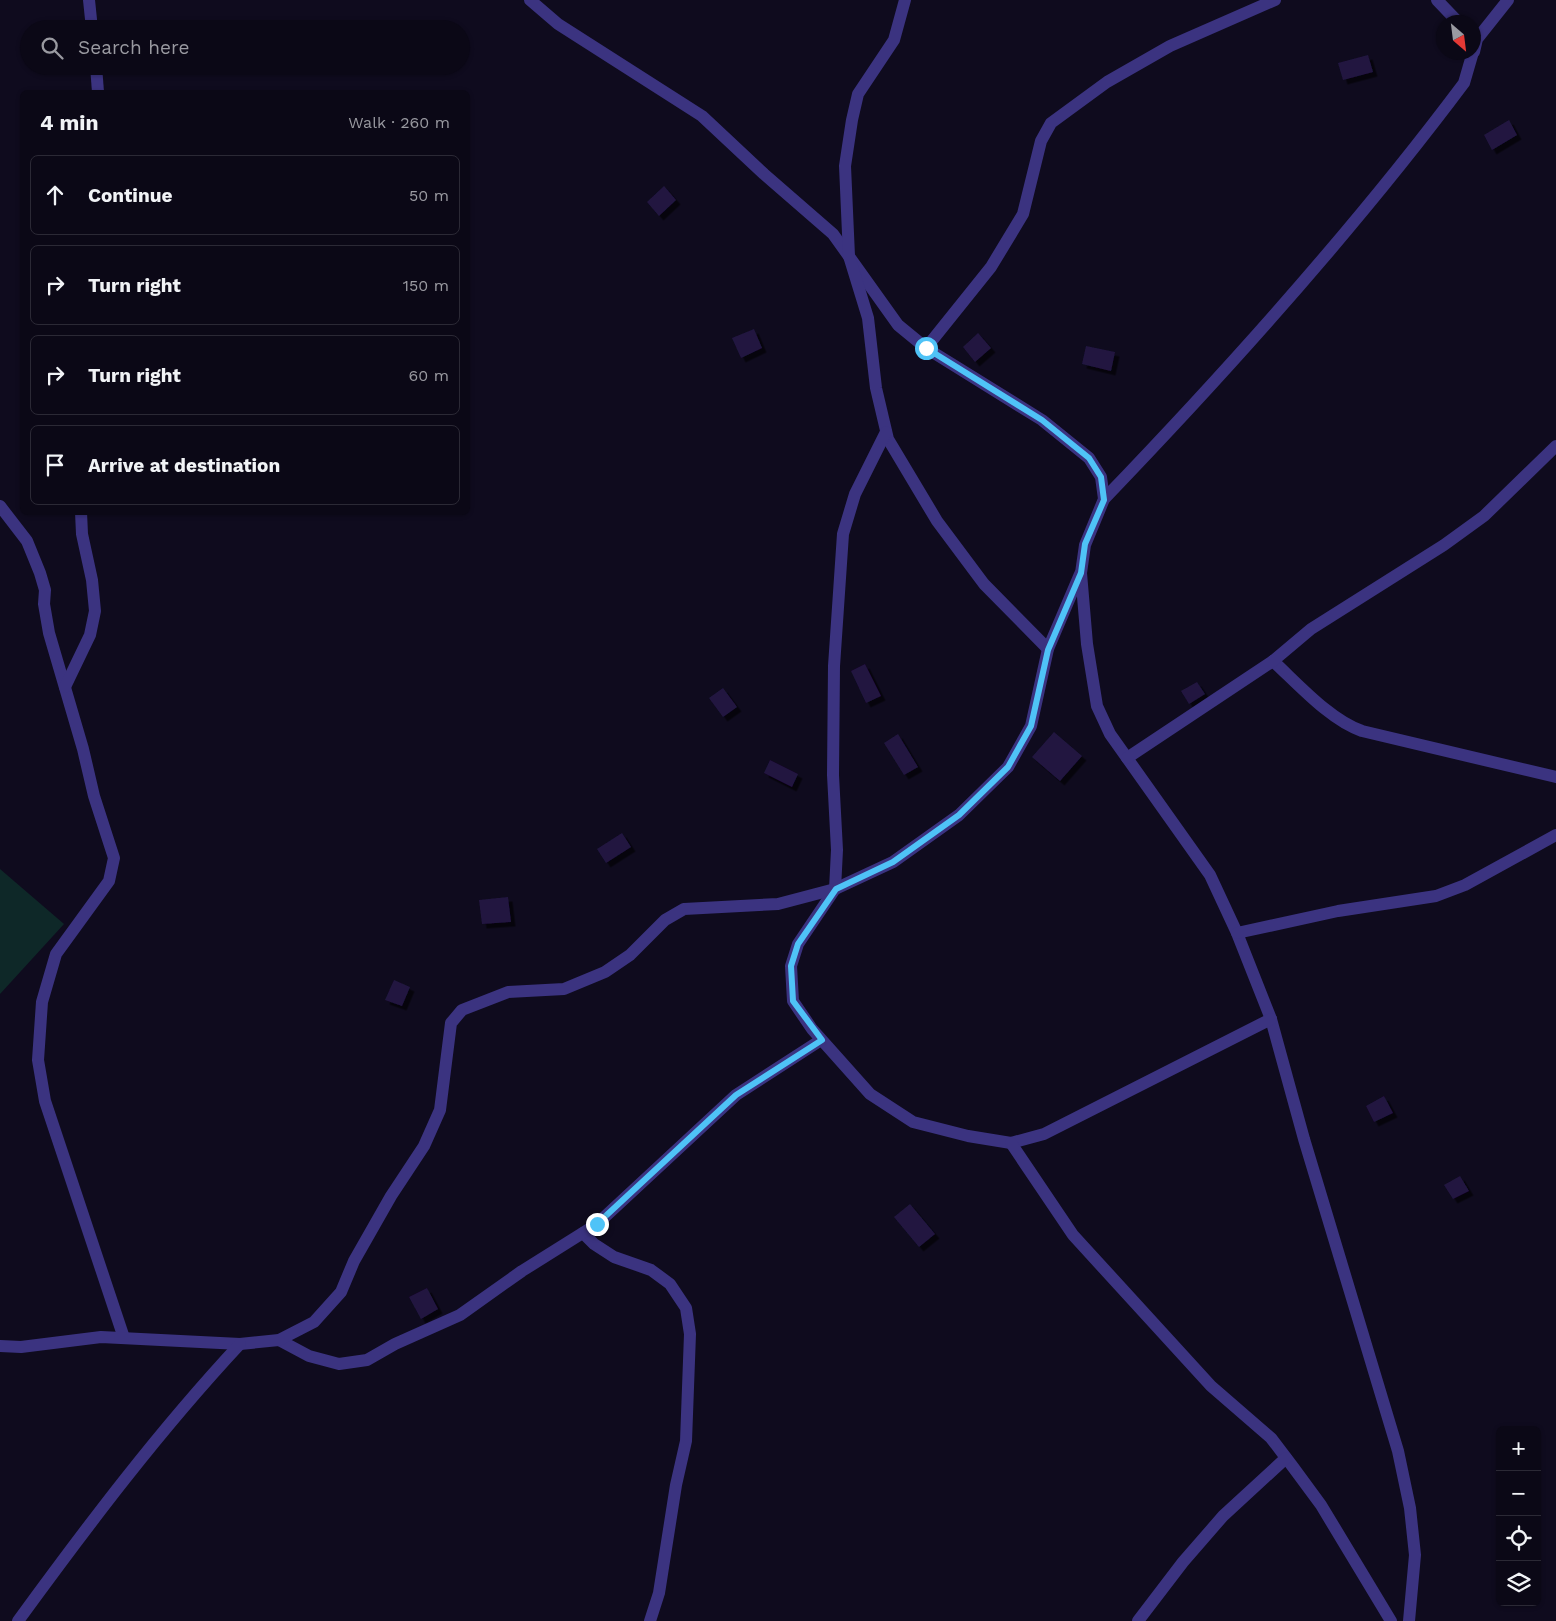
<!DOCTYPE html>
<meta charset="utf-8">
<style>
:root{--surface:#0b0816;--page:#14111f;--text:#f1f3f6;--muted:#9a9aa1;--line:#2b2935}
body{margin:0;font-family:"Work Sans",sans-serif;background:var(--page);color:var(--text)}
.controls{position:absolute;right:15px;bottom:15px;display:grid;overflow:hidden;border-radius:8px;box-shadow:0 1px 4px #0004}
.controls button{width:45px;height:45px;display:grid;place-items:center;padding:0;border:0;border-bottom:1px solid var(--line);background:var(--surface);color:var(--text);font:25px sans-serif}
.compass{position:absolute;left:1436px;top:15px;width:45px;height:45px;border-radius:50%;background:var(--surface);box-shadow:0 1px 4px #0004;rotate:152deg}
.stop{position:absolute;width:15px;height:15px;margin:-11px;border:4px solid #4fc3f7;border-radius:50%;background:#fff}
.stop.end{background:#4fc3f7;border-color:#fff;box-shadow:0 1px 5px #0008}
.list{margin:0;padding:0;list-style:none}
h2{display:flex;justify-content:space-between;align-items:center;height:65px;margin:0;padding:0 20px;font-size:21px}
h2 small{font-size:16px;font-weight:400;color:var(--muted)}
.list li{display:grid;grid-template-columns:32px 1fr auto;gap:15px;align-items:center;box-sizing:border-box;height:80px;margin:0 10px 10px;padding:0 10px;border:1px solid var(--line);border-radius:8px}
.list b{display:block;font-size:19px;white-space:nowrap}
.list em{font-size:16px;font-style:normal;color:var(--muted)}
.icon{flex:none;width:28px;height:28px;fill:none;stroke:currentColor;stroke-width:2;stroke-linecap:round;stroke-linejoin:round}
.map{position:relative;flex:none;width:1556px;height:1621px;overflow:hidden}
.search{position:absolute;background:var(--surface);box-shadow:0 1px 4px #0004;left:20px;top:20px;width:450px;height:55px;display:flex;align-items:center;gap:12px;box-sizing:border-box;padding:0 18px;border-radius:28px;color:var(--muted);font-size:19px}
.panel{position:absolute;background:var(--surface);box-shadow:0 1px 4px #0004;left:20px;top:90px;width:450px;height:425px;border-radius:8px}
.map>svg:first-child{display:block}
.green{fill:#0e2828}
.building{fill:#211640;filter:url(#shadow)}
.lines{fill:none;stroke-linecap:round;stroke-linejoin:round}
.street{stroke:#3b3380;stroke-width:12}
.route{stroke:#4fc3f7;stroke-width:6}
</style>
<div class="map">
<svg width="1556" height="1621" viewBox="0 0 1556 1621">
<defs>
<filter id="shadow"><feDropShadow dx="4.5" dy="4.5" stdDeviation="0" flood-color="#0009"/></filter>
</defs>
<rect width="100%" height="100%" fill="#0f0b1e"/>
<path class="green" d="M0,869L64,924L0,994Z"/>
<g class="building">
<path d="M1368,55L1373,72L1343,80L1338,63Z"/>
<path d="M1509,120L1517,135L1492,150L1484,135Z"/>
<path d="M664,186L676,200L659,216L647,202Z"/>
<path d="M754,329L762,348L741,358L732,338Z"/>
<path d="M978,333L991,348L975,362L963,347Z"/>
<path d="M1086,346L1115,352L1111,371L1082,364Z"/>
<path d="M865,664L881,696L866,703L851,671Z"/>
<path d="M1197,682L1205,694L1189,704L1181,691Z"/>
<path d="M723,688L737,707L723,717L709,698Z"/>
<path d="M1054,732L1082,756L1060,781L1032,757Z"/>
<path d="M898,734L918,767L904,775L884,743Z"/>
<path d="M770,760L798,774L792,787L764,773Z"/>
<path d="M622,833L631,847L606,863L597,849Z"/>
<path d="M508,897L511,922L482,924L479,900Z"/>
<path d="M394,980L410,987L402,1006L385,1000Z"/>
<path d="M1384,1096L1393,1113L1374,1122L1366,1106Z"/>
<path d="M1460,1176L1469,1191L1453,1199L1444,1185Z"/>
<path d="M910,1204L935,1234L919,1247L894,1217Z"/>
<path d="M427,1288L438,1309L421,1319L409,1297Z"/>
</g>
<g class="lines">
<g class="street">
<path d="M89,0L92,29"/>
<path d="M530,0L558,24L702,116L764,174L833,234L898,325L926,348L1042,420L1089,458L1101,477L1104,499L1085,545L1081,573L1087,644L1097,706L1110,734L1210,875L1237,933L1271,1019L1304,1139L1398,1451L1410,1508L1415,1555L1409,1621"/>
<path d="M905,0L894,40L858,94L852,120L845,166L849,256L868,318L876,388L888,439L937,521L984,584L1048,649"/>
<path d="M1437,0L1458,22"/>
<path d="M1474,52L1477,39L1508,0"/>
<path d="M96,66L98,92"/>
<path d="M926,348L991,267L1023,214L1041,141L1051,123L1107,82L1170,46L1275,0"/>
<path d="M886,432L855,494L843,534L834,666L833,775L837,850L835,889L798,944L791,966L793,1001L812,1029L870,1094L913,1122L968,1136L1011,1143L1044,1134L1271,1019"/>
<path d="M1104,499C1231,367 1354,230 1464,83L1473,52"/>
<path d="M0,506L27,541L40,573L45,590L44,604L49,633L83,749L94,796L114,858L109,881L56,954L42,1002L38,1060L45,1101L124,1338"/>
<path d="M1273,661C1298,684 1330,720 1362,731L1556,777"/>
<path d="M65,687L90,635L95,611L92,580L82,534L81,512"/>
<path d="M1127,758L1273,661L1311,629L1444,545L1484,516L1556,446"/>
<path d="M1237,933L1338,911L1436,896L1465,885L1556,835"/>
<path d="M1011,1143L1073,1235L1211,1386L1271,1438L1293,1467L1321,1505L1391,1621"/>
<path d="M583,1233L594,1244L614,1257L651,1270L670,1284L686,1308L690,1334L686,1441L676,1485L659,1593L650,1621"/>
<path d="M279,1340L309,1356L339,1364L367,1360L395,1344L460,1315L522,1271L597,1224L736,1095L821,1040"/>
<path d="M0,1346L21,1347L101,1337L240,1344L279,1340L314,1322L341,1292L354,1261L391,1196L424,1146L440,1110L451,1023L462,1010L508,992L564,989L605,972L630,955L665,920L684,909L778,904L835,889L893,862L959,815L1008,767L1031,726L1048,649L1080,574"/>
<path d="M18,1621C88,1525 159,1431 240,1344"/>
<path d="M1138,1621L1183,1562L1223,1516L1286,1458"/>
</g>
</g>
<g class="lines">
<path class="route" d="M597,1224L736,1095L822,1040L793,1001L791,966L798,944L836,889L893,862L959,815L1008,767L1031,726L1048,650L1081,573L1085,544L1104,500L1101,477L1089,458L1042,420L926,348"/>
</g>
</svg>
<div class="controls">
<button>+</button>
<button>−</button>
<button><svg class="icon" aria-label="locate" viewBox="0 0 24 24"><circle cx="12" cy="12" r="6"/><path d="M12 2v4M12 18v4M2 12h4M18 12h4"/></svg></button>
<button><svg class="icon" aria-label="layers" viewBox="0 0 24 24"><path d="M12 4l9 5-9 5-9-5zM3 14l9 5 9-5"/></svg></button>
</div>
<svg class="compass" viewBox="-18 -18 36 36"><path d="M0-13l5 13h-10z" fill="#e53935"/><path d="M0 13l5-13h-10z" fill="#9a9aa1"/></svg>
<div class="stop" style="left:926px;top:348px"></div>
<div class="stop end" style="left:597px;top:1224px"></div>
<div class="search"><svg class="icon" aria-label="search" viewBox="0 0 24 24"><circle cx="10" cy="10" r="6"/><path d="M15 15l6 6"/></svg>Search here</div>
<section class="panel">
<h2>4 min<small>Walk · 260 m</small></h2>
<ul class="list">
<li><svg class="icon" aria-label="ahead" viewBox="0 0 24 24"><path d="M12 20V5M6 11l6-6 6 6"/></svg><div><b>Continue</b></div><em>50 m</em></li>
<li><svg class="icon" aria-label="right" viewBox="0 0 24 24"><path d="M7 20v-9h11M14 6l5 5-5 5"/></svg><div><b>Turn right</b></div><em>150 m</em></li>
<li><svg class="icon" aria-label="right" viewBox="0 0 24 24"><path d="M7 20v-9h11M14 6l5 5-5 5"/></svg><div><b>Turn right</b></div><em>60 m</em></li>
<li><svg class="icon" aria-label="arrive" viewBox="0 0 24 24"><path d="M6 21V4h12l-3 4 3 4H6"/></svg><div><b>Arrive at destination</b></div></li>
</ul>
</section>
</div>
